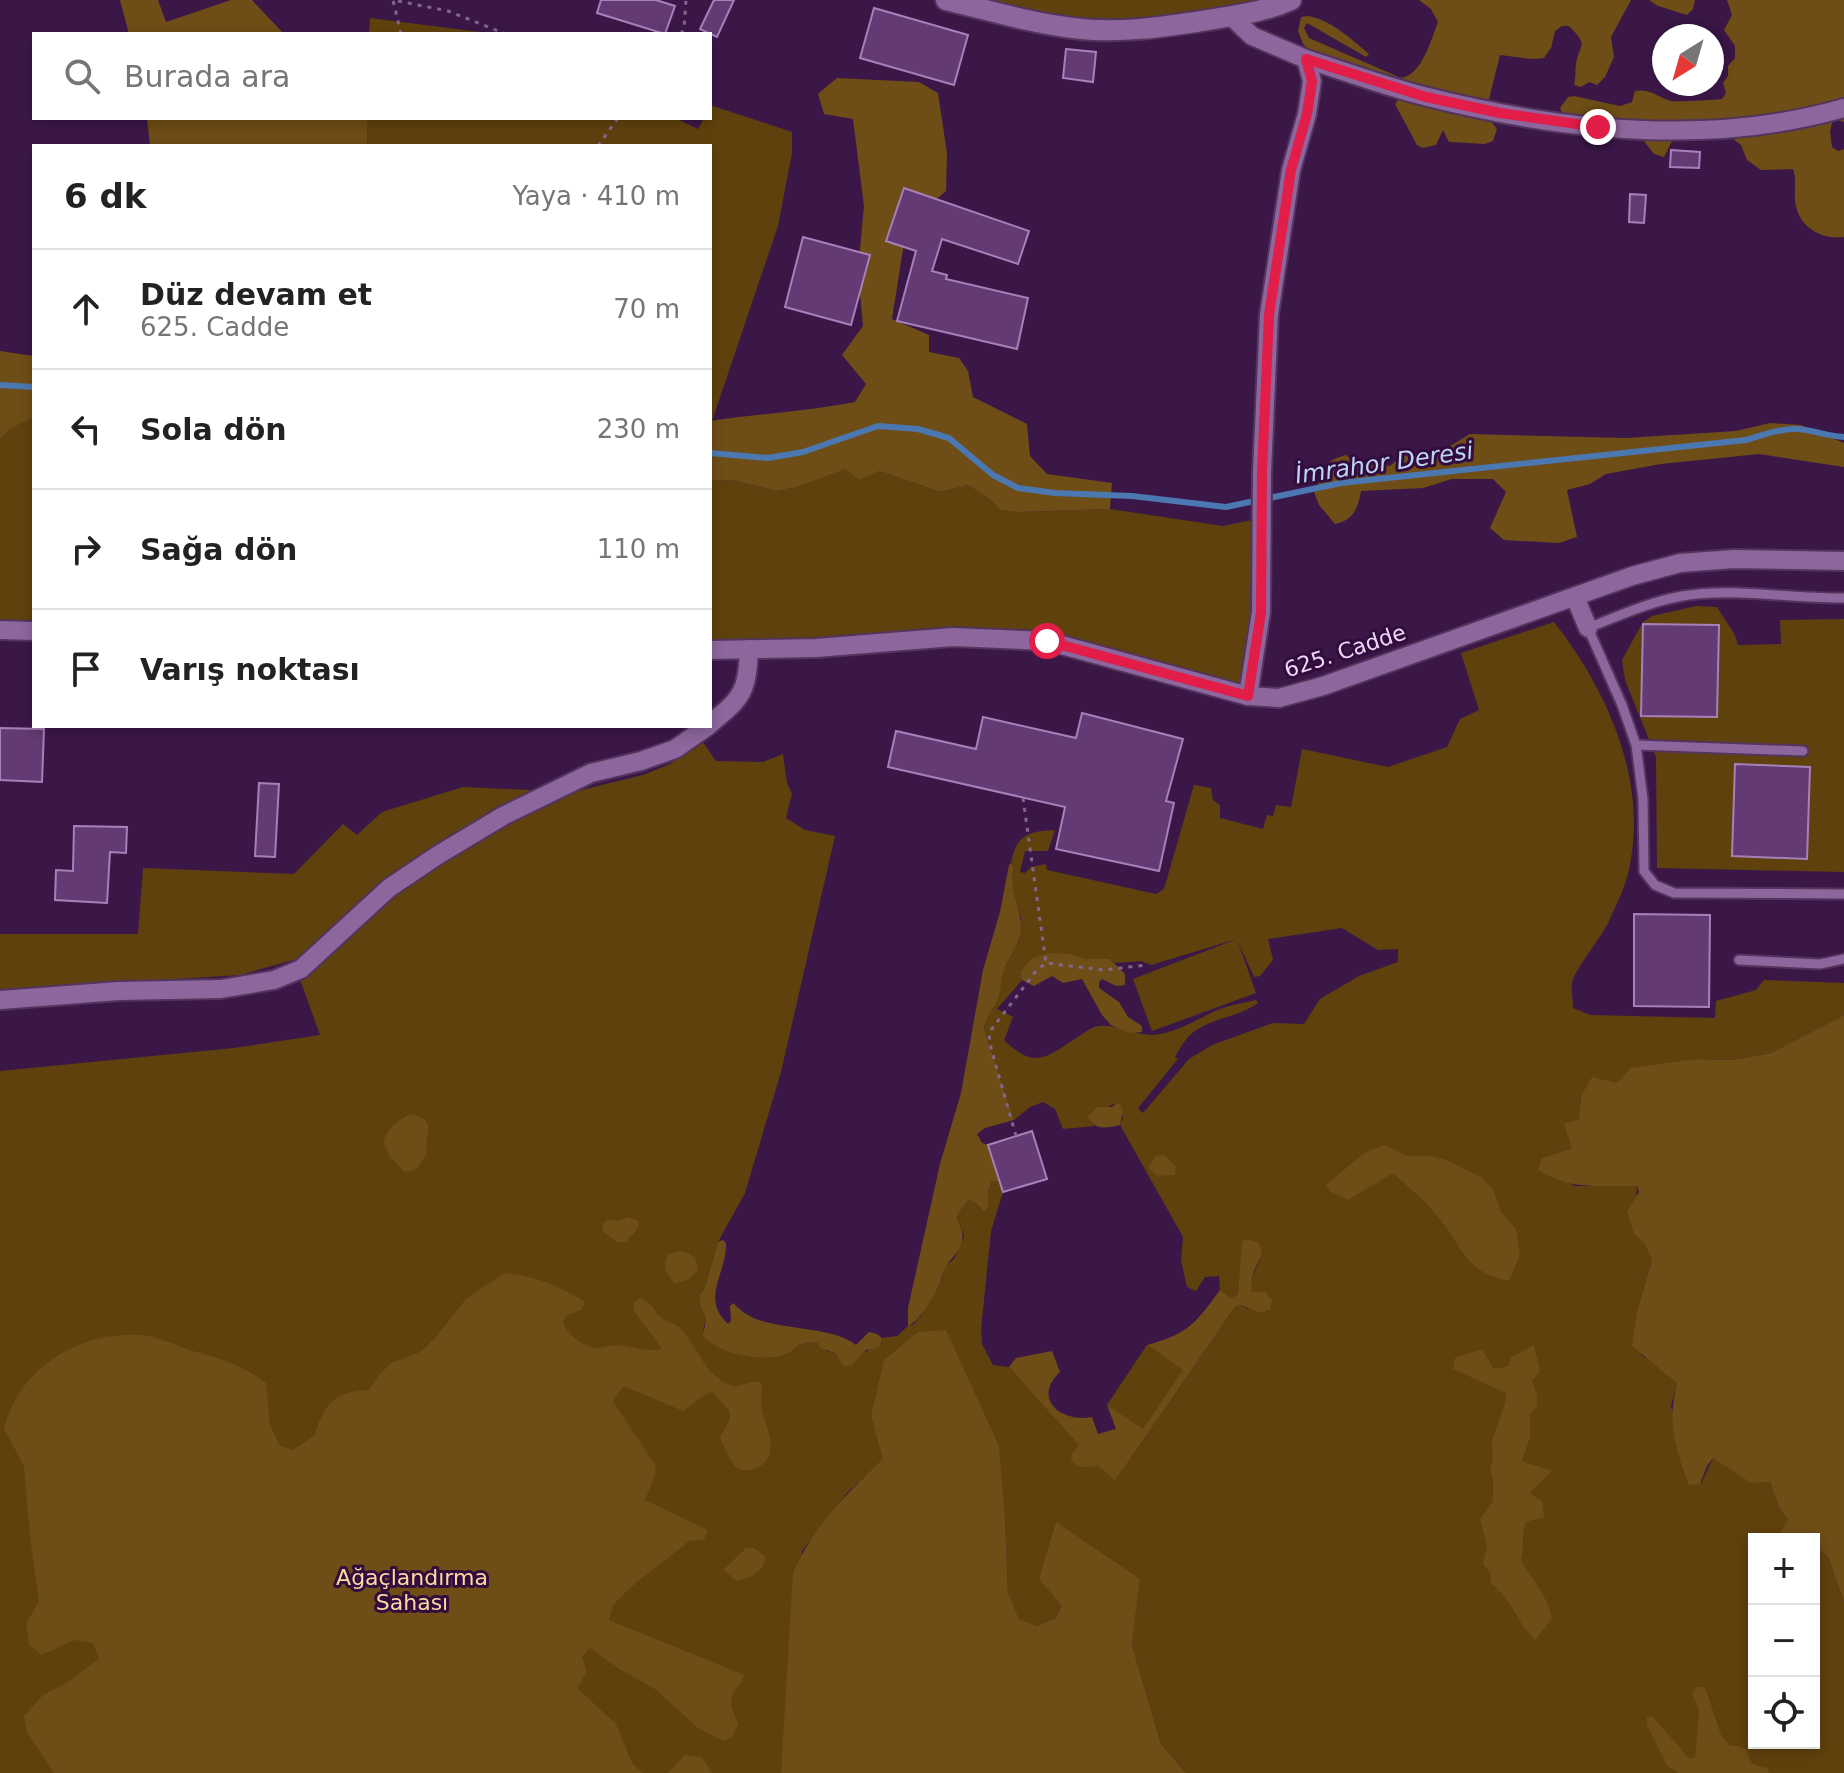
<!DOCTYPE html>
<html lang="tr">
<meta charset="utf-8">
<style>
:root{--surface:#fff;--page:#f2f2f2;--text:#222;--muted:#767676;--line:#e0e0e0}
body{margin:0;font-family:"DejaVu Sans",sans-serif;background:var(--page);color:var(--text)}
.controls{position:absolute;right:24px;bottom:24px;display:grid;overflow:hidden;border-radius:0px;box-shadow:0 4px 12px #0003}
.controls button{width:72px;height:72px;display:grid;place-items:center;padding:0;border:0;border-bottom:2px solid var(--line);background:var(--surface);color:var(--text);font:40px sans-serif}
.compass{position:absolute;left:1652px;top:24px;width:72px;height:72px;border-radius:50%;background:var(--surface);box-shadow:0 4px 12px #0003;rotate:217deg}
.stop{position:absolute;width:24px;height:24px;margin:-18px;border:6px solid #e11d48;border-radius:50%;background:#fff}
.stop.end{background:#e11d48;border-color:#fff;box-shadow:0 2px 8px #0008}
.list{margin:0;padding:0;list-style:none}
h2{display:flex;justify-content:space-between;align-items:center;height:104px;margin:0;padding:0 32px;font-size:34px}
h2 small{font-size:26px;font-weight:400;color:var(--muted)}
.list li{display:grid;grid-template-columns:52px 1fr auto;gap:24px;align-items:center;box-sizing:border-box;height:120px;padding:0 32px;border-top:2px solid var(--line)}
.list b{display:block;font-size:30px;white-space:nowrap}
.list p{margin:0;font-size:26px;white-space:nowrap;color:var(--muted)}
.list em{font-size:26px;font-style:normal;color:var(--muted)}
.icon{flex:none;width:44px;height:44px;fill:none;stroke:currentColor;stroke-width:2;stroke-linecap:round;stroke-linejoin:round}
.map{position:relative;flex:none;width:1844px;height:1773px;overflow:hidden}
.search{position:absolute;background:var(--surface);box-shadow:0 4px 12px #0003;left:32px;top:32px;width:680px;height:88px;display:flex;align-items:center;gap:20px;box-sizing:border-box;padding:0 28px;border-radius:0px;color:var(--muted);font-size:30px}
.panel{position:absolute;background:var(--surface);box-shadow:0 4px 12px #0003;left:32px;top:144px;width:680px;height:584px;border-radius:0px}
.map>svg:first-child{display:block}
.green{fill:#5f410d;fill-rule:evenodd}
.forest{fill:#6e4d16}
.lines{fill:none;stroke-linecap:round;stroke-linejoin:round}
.stream{stroke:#4c78b2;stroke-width:6}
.building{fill:#633a73;stroke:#a880b9;stroke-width:2}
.service-casing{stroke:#52345d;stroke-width:13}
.minor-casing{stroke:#52345d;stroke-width:22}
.tertiary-casing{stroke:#52345d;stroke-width:24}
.path{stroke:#83658e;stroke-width:3;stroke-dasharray:4 6;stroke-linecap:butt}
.service{stroke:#8d669d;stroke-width:9}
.minor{stroke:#8d669d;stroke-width:18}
.tertiary{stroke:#8d669d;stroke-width:20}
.route{stroke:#e11d48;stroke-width:10}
.labels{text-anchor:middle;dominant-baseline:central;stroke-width:6;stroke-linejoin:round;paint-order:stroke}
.street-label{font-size:22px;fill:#ecd7f5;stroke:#310c3d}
.park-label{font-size:22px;fill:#fdd8a3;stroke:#310c3d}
.water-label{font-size:24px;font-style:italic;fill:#bcd4f5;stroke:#310c3d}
</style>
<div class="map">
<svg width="1844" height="1773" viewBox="0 0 1844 1773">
<rect width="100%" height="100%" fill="#3b1748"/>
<g class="green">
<path d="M946,0H1291L1112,31Z"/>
<path d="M370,18L496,34H369Z"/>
<path d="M710,105L792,132V153L778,226L712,421H710V146H367L368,118H675L698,129L704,118H710Z"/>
<path d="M34,417V631L0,630V439L10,429Z"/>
<path d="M846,469L879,471L941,492L968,485L992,501L1021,512L1110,509L1223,526L1262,518L1248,696L1046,641L710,650V481L733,480L776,491L798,487Z"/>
<path d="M1696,606L1717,607L1735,635L1738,645L1781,644L1780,620L1844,619V872L1657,868L1656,757L1625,680L1622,660L1643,622L1652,616Z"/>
<path d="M1554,622C1606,688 1647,778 1630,864C1627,884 1617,903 1609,921C1602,937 1573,971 1572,984C1571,991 1573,1000 1573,1008L1590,1015L1715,1018L1716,1001L1756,990L1764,980L1844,983V1015L1771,1053L1731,1060L1696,1059L1581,1096L1580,1119L1572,1148L1542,1158L1574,1186H1637L1634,1234L1644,1243L1652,1260L1637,1311L1641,1355L1662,1368L1677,1383L1671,1406L1701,1484L1713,1458L1725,1465L1770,1482L1779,1507L1788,1520L1787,1539H1789H1754V1743H1814V1545L1828,1557L1844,1602V1773H1186L1161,1744L1132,1645L1140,1579H1039L1061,1604L1056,1618L1037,1626L1019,1620L1008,1592L1005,1517L962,1368L945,1330L871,1416L884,1459L848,1492L802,1551L781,1773H0V1071L234,1048L320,1035L293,960L240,975L0,990V934H138L143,868L294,874L343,824L357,835L382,812L463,787L573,792L643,775L670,764L702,741L716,761L763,762L783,754L787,783L792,794L786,818L805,830L835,836L781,1072L745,1193L718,1242L705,1287L700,1295V1305L706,1319L703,1329C729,1353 735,1358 771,1354C776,1353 785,1353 789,1351C803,1343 801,1342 818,1343L827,1351L835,1353L840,1359L861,1354L881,1344L882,1338L897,1336L908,1326L913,1325L922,1314L929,1299L938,1289L945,1266L954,1259L964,1237L957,1216L968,1200L973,1201L984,1211L988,1208V1192L992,1181H1000L1003,1192L991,1231L981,1330L982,1344L993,1365L1009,1367L1115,1481L1235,1307L1241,1305L1248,1309L1259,1293L1252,1292L1250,1285L1254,1273L1262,1254L1242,1251L1238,1294L1231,1298L1220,1290L1219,1276L1205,1277L1196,1291L1187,1287L1181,1260L1183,1237L1120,1125L1123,1117L1118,1102L1108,1107L1090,1121L1095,1126L1063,1129L1055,1109L1043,1102L1030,1107L1014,1120L984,1029L985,1018L993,1009L1002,973L1019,940L1021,917L1011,889L1014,867L1011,863C1016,835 1029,831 1055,830L1048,851H1025L1020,872L1025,873L1031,867L1046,864L1047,870L1156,894L1164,889L1194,785L1211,788L1213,800L1220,805V818L1263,829L1267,815L1273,816L1276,805L1291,807L1302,749L1388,767L1447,747L1460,719L1479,710L1461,653ZM1342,928L1378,950L1398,949V962L1359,976L1320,999L1304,1024L1273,1023L1212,1045L1189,1059L1143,1113L1138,1108L1178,1059L1175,1057C1179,1050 1184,1041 1189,1036C1209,1017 1236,1019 1258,1003L1256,1000C1242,1003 1227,1006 1215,1011C1196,1020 1174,1034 1152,1035C1134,1035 1118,1024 1099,1026C1091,1027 1084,1033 1078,1037C1045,1058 1035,1070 1004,1040L1013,1017L997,1009L1022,980L1020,972L1071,954L1084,959H1110L1115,963L1141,961L1151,965L1237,939L1133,979L1152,1031L1256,993L1238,942L1254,977L1260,976L1273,960L1268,939Z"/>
<path d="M1147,1345L1184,1370L1143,1430L1107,1405Z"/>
</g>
<g class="forest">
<path d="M120,0H158L166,22L231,0H252L284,34H129Z"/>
<path d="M1419,0H1631L1611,37L1614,57L1605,77L1597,85L1589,82L1581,87L1574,85C1576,77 1575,72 1576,64C1579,43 1590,47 1569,26H1562L1555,31L1551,48L1544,58L1533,59L1500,55L1489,99L1480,100L1489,119L1497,129L1493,141L1485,144L1449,142L1443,130L1436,145L1423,148L1417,145L1395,104L1399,99L1412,101L1337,61L1309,50L1303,44L1298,31L1301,17C1321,11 1354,41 1369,54L1366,57L1307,23L1304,28L1309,38L1401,78C1422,75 1431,40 1438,22L1431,9Z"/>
<path d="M1649,0H1695L1693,9L1687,15L1658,6Z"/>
<path d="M1727,0H1844V122L1833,119L1830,131L1832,147L1838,151L1844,149V237C1820,240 1797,226 1795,200C1794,189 1797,181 1793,169L1761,170L1747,160L1741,145L1727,134L1668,135L1672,141L1664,157L1654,154L1640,136L1564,118L1560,108L1568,97L1574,96L1620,106L1632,102L1635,91C1651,88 1657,97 1671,101C1674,102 1715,100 1722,99L1726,93L1723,83L1728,76V66L1735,58V46L1724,30L1732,15Z"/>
<path d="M837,78L919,82L938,93L947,153L946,191L907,224L892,319L929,335V352L959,358L968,371L973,397L1027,424L1030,456L1047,474L1112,483L1110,509L1021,512L1001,510L992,501L968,485L941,492L879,471L859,480L846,469L798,487L776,491L733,480L710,481V421C758,414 807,411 855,402L866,384L842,355L863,326L858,271L864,206L853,119L824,114L818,94Z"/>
<path d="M147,118H368L367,146H150Z"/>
<path d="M0,351L34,356V417L10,429L0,439Z"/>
<path d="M1770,423L1801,425L1844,443V467L1759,454L1661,464L1606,474L1590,484L1567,490L1577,537L1559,543L1504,540L1490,528L1506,492L1493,479H1452L1423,488L1361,491C1358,508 1354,520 1335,524L1319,505L1314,492C1327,471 1319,462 1346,455L1363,470L1374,464L1390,466L1404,454L1447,448L1470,434L1626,438L1736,431Z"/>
<path d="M1011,863L1014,867C1007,896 1025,910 1020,935C1017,948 1008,958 1004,970C1000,980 1002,991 997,1001C992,1012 985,1017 984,1029L1014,1120L985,1128L977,1134L982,1143L988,1145L1000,1181H992L988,1192V1208L984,1211L973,1201L968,1200L957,1216C959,1224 964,1233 962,1241C960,1253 950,1258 945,1268C942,1273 941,1280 939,1286C934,1296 918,1323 908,1326V1308L940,1164L961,1093L983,970L1000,912L1009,865Z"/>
<path d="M1050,953L1071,954L1085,959H1110L1125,974V985L1116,986L1102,979L1099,982V988L1119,1002L1128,1017L1142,1026V1032L1129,1033L1111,1025L1102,1015L1082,979L1063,983L1052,976L1034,986L1022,980L1020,972L1032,958Z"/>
<path d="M1844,1015V1602L1828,1557L1814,1545V1539H1787L1781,1531L1788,1520L1779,1507L1770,1482L1751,1483L1713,1458L1707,1466L1700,1484L1689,1485C1675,1448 1667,1423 1677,1383L1632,1346L1637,1311L1652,1260L1644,1243L1634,1234L1627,1212L1639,1192L1637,1186C1600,1185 1571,1191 1538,1170L1542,1158L1572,1148L1564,1124L1579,1119L1581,1096L1592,1077L1617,1083L1631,1068L1696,1059L1731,1060L1771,1053Z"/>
<path d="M1118,1102L1123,1109L1120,1125C1107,1128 1095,1131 1088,1117L1097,1107H1112Z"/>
<path d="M411,1114C439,1120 424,1133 427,1153L417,1169L405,1172L391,1158L383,1142C388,1127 397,1121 411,1114Z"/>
<path d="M1385,1145L1407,1156H1430L1446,1160L1483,1178L1493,1190L1501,1212L1516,1229L1520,1255L1509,1281C1462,1272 1462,1243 1434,1212C1423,1199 1406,1185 1393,1173L1348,1200L1330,1191L1326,1185L1364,1153Z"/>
<path d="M1164,1155L1176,1166L1175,1175L1157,1176L1148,1167L1156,1156Z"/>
<path d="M628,1217L638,1221L639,1227L626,1242H617L603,1231V1224L609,1219L619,1221Z"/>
<path d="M1247,1239L1259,1243L1262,1255C1256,1265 1249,1279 1252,1292H1265L1272,1300L1270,1310L1260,1313L1241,1305L1235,1307L1115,1481L1098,1465C1087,1468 1081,1469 1071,1461L1072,1453L1079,1445L1009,1367L1016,1358L1052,1351L1060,1372C1032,1398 1060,1423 1092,1417L1098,1434L1116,1429L1107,1405L1143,1429L1183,1370L1147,1345C1188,1334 1195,1324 1220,1290L1231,1298L1238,1294L1242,1242Z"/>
<path d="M723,1240L726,1243C727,1274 700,1298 728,1324L731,1321L730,1306L733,1303C738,1307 742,1312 748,1315C774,1331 831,1325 856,1345L869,1332L877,1334L882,1338C881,1349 875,1349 866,1350L851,1366H844L835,1353L820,1348L818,1343C793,1341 800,1349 783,1355C760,1362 719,1354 703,1336L706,1319L700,1305V1295L705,1287L718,1242Z"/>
<path d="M678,1251L688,1253L695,1258L698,1270L689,1279L675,1284C666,1274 662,1267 668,1254Z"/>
<path d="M504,1273C535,1276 559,1285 585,1302L581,1310L568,1315L563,1321C567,1335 583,1347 597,1348C604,1348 610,1345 617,1345C634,1346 642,1352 662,1349L634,1311V1302L641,1298C650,1302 653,1308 658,1315C664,1322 674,1322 680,1328C697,1345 704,1375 730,1385C739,1388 749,1380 760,1382C764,1390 761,1393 761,1401C761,1417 773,1435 770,1452C768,1466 747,1477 735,1466C729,1459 723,1446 720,1437L730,1419L729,1410L711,1391L683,1411L624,1386L613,1401L655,1464L656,1472L645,1500L708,1530L704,1540L689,1541L630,1588L613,1605L609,1620L744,1675C742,1684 738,1685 734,1692C728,1703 734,1713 738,1724L732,1737L723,1741L698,1728L655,1689L621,1670L590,1648L582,1657L587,1672L577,1688L616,1724L632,1763L643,1773H54L27,1732L24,1716L43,1695L66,1683L99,1659L93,1643L75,1640L41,1655L29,1644L26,1624L39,1601L30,1537L24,1466L4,1429C19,1368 79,1331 140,1335C157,1336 177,1346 193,1351C222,1359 242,1365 266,1383L270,1425L280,1446L293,1450L315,1435C323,1404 336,1391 369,1390L378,1376L391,1363L420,1352L436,1337L466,1299Z"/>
<path d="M946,1330L999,1446L1005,1517L1008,1592L1019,1619L1037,1626L1056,1618L1061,1605L1039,1579L1056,1522L1140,1579L1132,1645L1161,1744L1186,1773H781L793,1573C812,1528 848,1492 883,1459L871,1416L884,1360L918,1332Z"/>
<path d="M1534,1345L1540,1371L1532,1381L1537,1394V1406L1530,1415V1438L1522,1461L1552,1471L1529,1493L1542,1501L1544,1517L1526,1522C1521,1535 1525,1546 1521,1560C1532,1580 1549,1597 1552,1619L1535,1640C1516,1622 1513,1600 1490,1583L1491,1574L1483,1564L1487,1546L1480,1519L1493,1502V1481L1490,1469L1493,1460L1492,1440L1505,1404L1506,1393L1453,1369L1455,1358L1482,1349L1494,1369L1509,1366L1511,1357Z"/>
<path d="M746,1548H754L766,1557C763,1572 751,1578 737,1581L723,1570Z"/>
<path d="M1697,1687H1705L1721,1735L1730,1746H1740L1747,1750C1750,1764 1753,1766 1767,1768L1769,1773H1679L1667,1766L1647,1725V1717H1653L1689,1758H1695L1699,1710L1692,1694Z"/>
<path d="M685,1755L702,1757L712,1773H668Z"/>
</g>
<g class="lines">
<g class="stream">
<path d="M0,385L34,387"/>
<path d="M710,453L768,458L803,452L878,426L918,429L949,438L993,475L1018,488L1055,493L1132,496L1226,507L1341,483L1746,440C1763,435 1781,428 1798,429C1812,430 1827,436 1844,437"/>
</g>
</g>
<g class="building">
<path d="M601,0H656L675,6L665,34L597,13Z"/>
<path d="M714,0H734L717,37L700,29Z"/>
<path d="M874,8L968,35L954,85L860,58Z"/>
<path d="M1066,49L1096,52L1093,82L1063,78Z"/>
<path d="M1671,150L1700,152L1699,168L1670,167Z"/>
<path d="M904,188L1029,231L1018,264L942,239L932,271L947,275L946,279L1028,298L1017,349L897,321L916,251L886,241Z"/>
<path d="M1630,194L1646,195L1644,223L1629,222Z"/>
<path d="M803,237L870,255L851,325L785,307Z"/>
<path d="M1643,624L1719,625L1717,717L1641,716Z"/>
<path d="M1082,713L1183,739L1166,801L1174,803L1159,871L1056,849L1065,807L888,767L896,731L976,749L983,717L1076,738Z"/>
<path d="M0,728L44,729L42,782L0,780Z"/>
<path d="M1735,764L1810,767L1807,859L1732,856Z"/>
<path d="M259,783L279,784L275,857L255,856Z"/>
<path d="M74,826L127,827L126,853L110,852L107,903L55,900L56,870L73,871Z"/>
<path d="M1634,914L1710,915L1709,1007L1634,1006Z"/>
<path d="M1032,1131L1047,1179L1003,1192L988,1145Z"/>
</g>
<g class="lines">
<defs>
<g id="service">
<path d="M1844,598C1791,599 1734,587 1682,596C1649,602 1618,616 1588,628L1622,705L1636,745L1643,799L1644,871L1655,885L1674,893L1844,894"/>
<path d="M1636,745L1803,751"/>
<path d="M1739,960L1820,964L1844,959"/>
</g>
<g id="minor">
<path d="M1231,16L1252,36L1306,59L1312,81L1307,114L1291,170L1269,315L1262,472L1261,612L1248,696"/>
<path d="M1306,59C1347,72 1387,87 1428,97C1563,131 1709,147 1844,108"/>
<path d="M1575,597L1588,628"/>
<path d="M0,630L34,631"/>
<path d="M710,650L816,648L953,637L1047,641L1248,696L1279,698L1323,686L1632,576L1680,563L1734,559L1844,561"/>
<path d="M710,724C743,697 747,692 749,649"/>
<path d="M0,1000L119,991L221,989L274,980L301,969L389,888L438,855L503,816L591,773L641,761L675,749L708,726"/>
</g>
<path id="tertiary" d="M946,0C988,10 1030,23 1073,28C1117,34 1164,27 1208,20C1236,15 1265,12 1291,0"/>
</defs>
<use href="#service" class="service-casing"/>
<use href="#minor" class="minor-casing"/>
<use href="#tertiary" class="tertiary-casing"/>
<g class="path">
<path d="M401,34L393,0L448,11L506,34"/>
<path d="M681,34L684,28L686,0"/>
<path d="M598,146L618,118"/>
<path d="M1023,798L1046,963"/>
<path d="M1016,1136L991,1048L989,1035L991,1030L1036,971L1046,963L1104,970L1146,965"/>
</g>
<use href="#service" class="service"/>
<use href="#minor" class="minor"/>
<use href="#tertiary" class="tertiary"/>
</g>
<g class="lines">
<path class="route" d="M1047,641L1248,696L1261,612L1262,472L1269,315L1291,170L1307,114L1312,81L1306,59L1426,97L1500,113L1598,127"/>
</g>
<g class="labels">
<g class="street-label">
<text transform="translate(1345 651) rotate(-18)">625. Cadde</text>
</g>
<g class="park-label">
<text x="412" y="1577">Ağaçlandırma<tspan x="412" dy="25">Sahası</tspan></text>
</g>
<g class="water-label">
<text transform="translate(1384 463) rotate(-8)">İmrahor Deresi</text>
</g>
</g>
</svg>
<div class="controls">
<button>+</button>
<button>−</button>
<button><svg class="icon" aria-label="locate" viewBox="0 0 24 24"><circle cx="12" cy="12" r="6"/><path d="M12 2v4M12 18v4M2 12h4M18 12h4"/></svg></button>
</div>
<svg class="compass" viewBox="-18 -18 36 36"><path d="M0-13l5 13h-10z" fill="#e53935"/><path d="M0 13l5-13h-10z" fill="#767676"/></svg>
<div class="stop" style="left:1047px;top:641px"></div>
<div class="stop end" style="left:1598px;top:127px"></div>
<div class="search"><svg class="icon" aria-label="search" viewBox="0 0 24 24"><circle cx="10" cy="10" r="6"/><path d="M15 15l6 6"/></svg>Burada ara</div>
<section class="panel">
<h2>6 dk<small>Yaya · 410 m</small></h2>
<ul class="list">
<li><svg class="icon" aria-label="ahead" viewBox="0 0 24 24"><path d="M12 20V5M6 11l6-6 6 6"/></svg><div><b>Düz devam et</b><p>625. Cadde</p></div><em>70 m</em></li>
<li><svg class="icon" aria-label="left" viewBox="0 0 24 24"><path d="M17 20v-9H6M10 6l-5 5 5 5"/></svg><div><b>Sola dön</b></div><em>230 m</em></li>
<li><svg class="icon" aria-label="right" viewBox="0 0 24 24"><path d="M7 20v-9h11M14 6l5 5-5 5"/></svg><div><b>Sağa dön</b></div><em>110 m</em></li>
<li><svg class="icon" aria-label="arrive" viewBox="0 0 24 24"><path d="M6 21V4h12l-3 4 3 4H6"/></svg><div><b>Varış noktası</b></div></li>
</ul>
</section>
</div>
